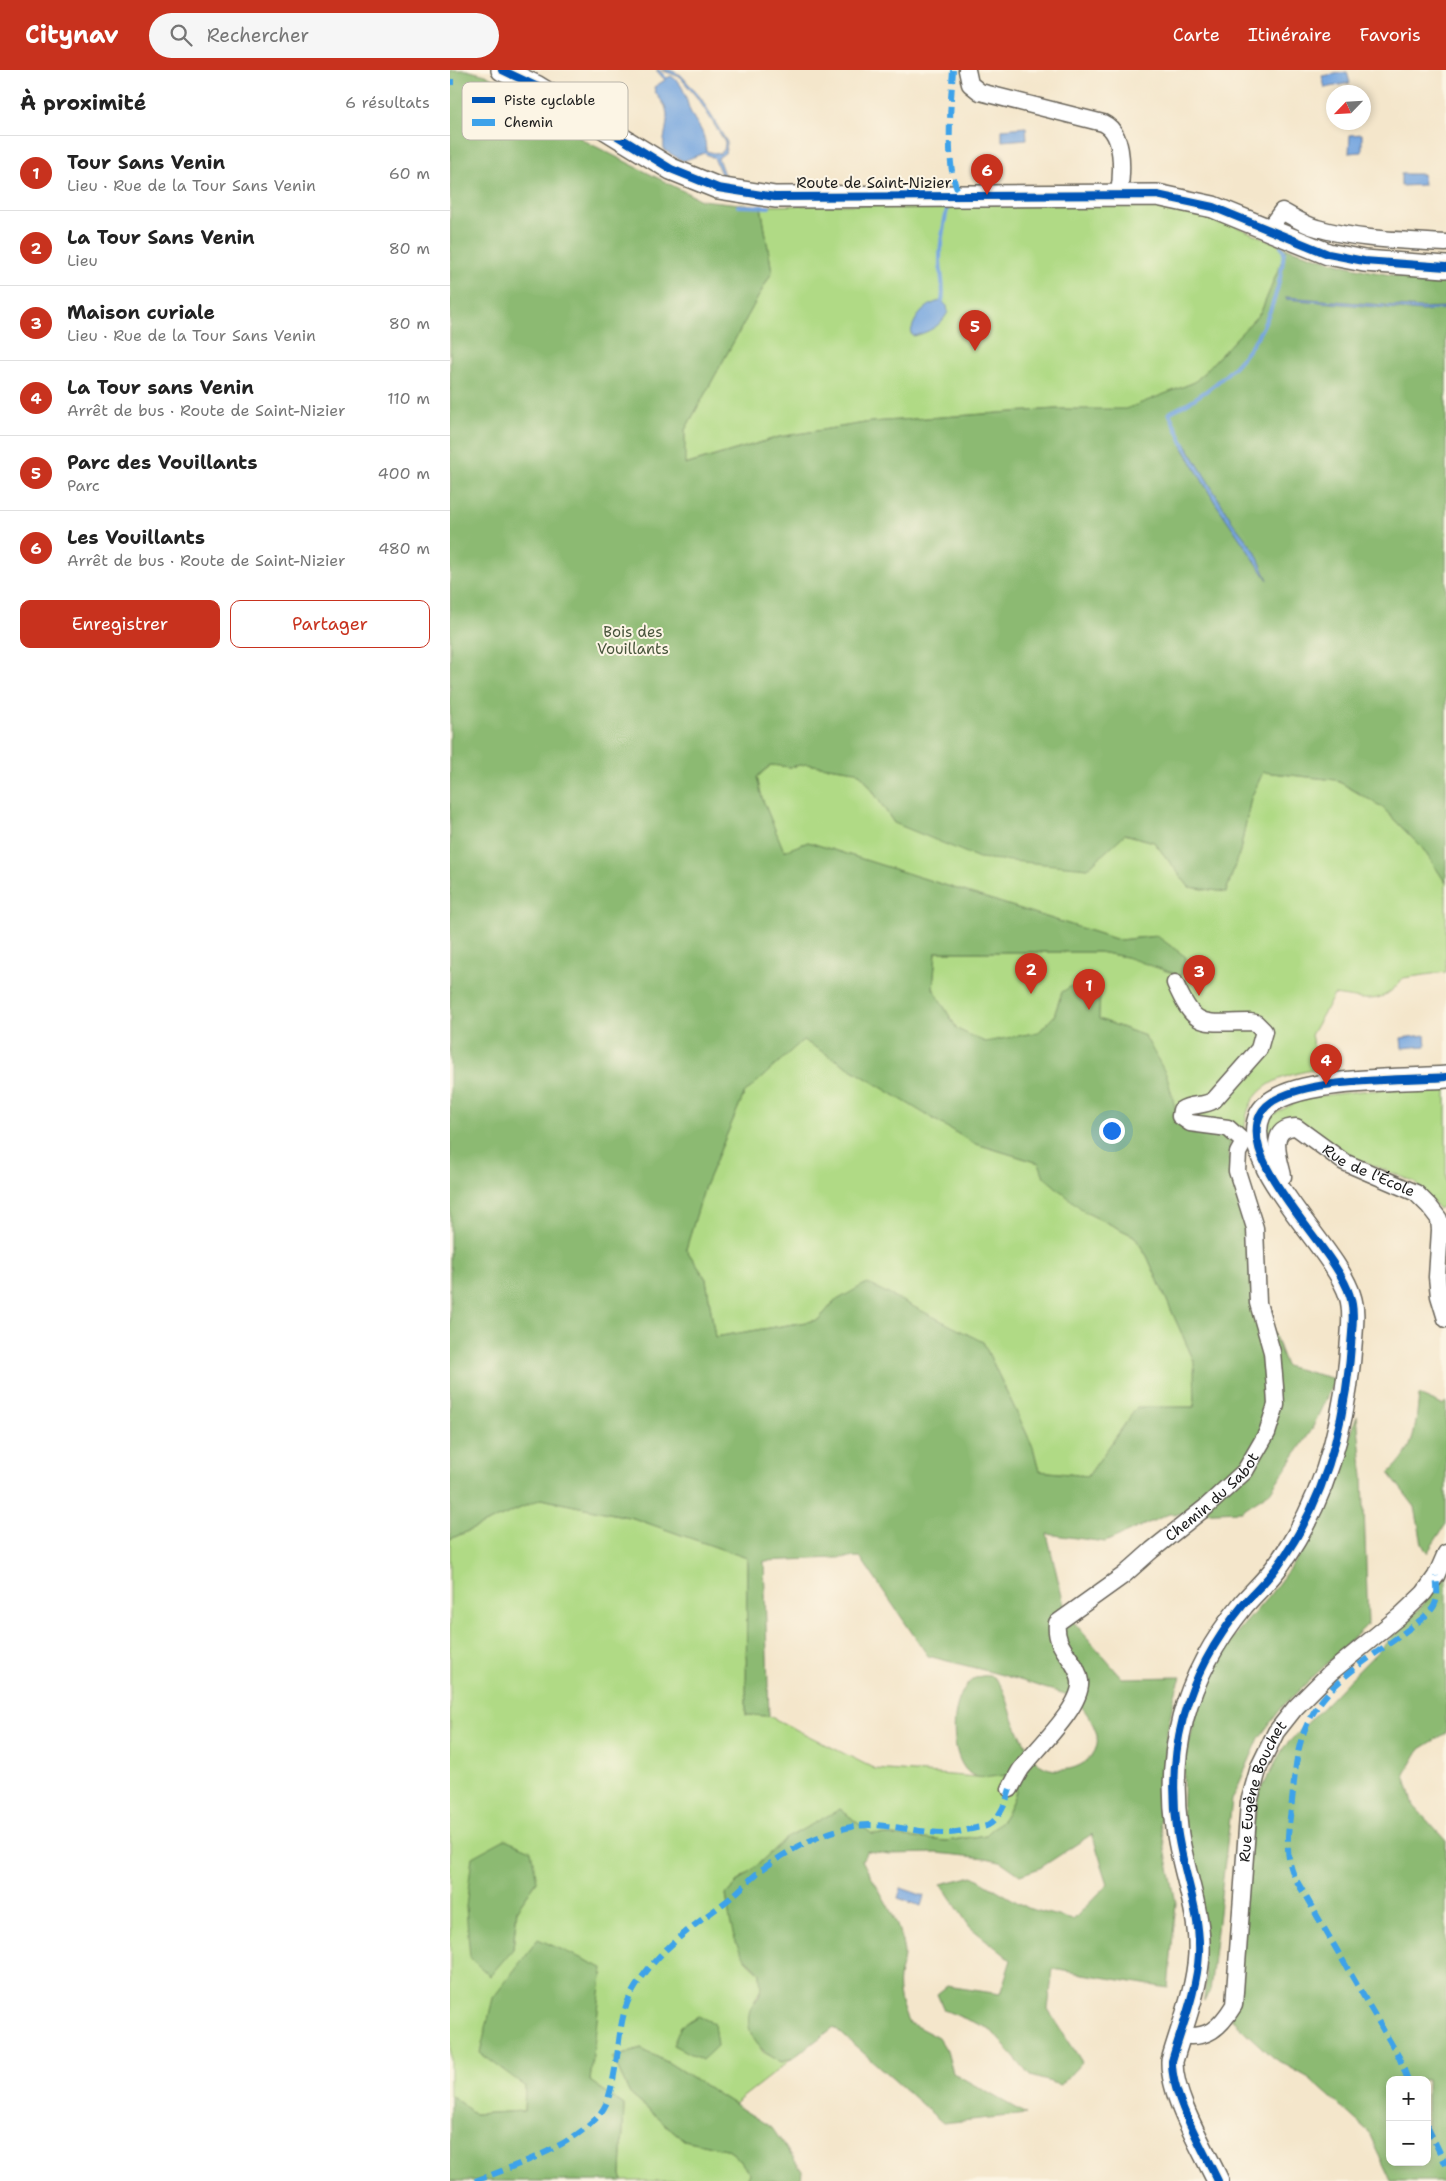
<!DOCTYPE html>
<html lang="fr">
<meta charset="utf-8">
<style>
:root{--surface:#fff;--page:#f6f6f6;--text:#222;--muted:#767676;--line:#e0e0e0;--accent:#c8321e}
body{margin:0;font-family:"Shantell Sans",sans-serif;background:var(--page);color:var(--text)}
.controls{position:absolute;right:15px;bottom:15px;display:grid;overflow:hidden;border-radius:10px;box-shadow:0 2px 8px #0003}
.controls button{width:45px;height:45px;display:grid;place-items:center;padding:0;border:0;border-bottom:1px solid var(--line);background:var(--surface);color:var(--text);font:25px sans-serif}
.compass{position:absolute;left:876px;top:15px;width:45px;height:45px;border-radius:50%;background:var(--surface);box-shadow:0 2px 8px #0003;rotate:245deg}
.you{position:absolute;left:661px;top:1060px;width:18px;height:18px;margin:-12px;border:4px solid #fff;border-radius:50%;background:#1a73e8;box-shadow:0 0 0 8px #1a73e833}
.badge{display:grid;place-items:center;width:32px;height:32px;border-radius:50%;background:var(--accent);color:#fff;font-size:16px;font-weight:700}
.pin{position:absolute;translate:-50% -41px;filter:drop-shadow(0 1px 2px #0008)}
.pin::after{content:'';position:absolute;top:26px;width:18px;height:15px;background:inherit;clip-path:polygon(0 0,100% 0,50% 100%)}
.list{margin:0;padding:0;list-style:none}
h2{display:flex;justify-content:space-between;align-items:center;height:65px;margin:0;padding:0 20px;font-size:21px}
h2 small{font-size:16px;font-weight:400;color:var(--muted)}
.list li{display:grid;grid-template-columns:32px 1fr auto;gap:15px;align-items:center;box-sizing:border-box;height:75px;padding:0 20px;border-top:1px solid var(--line)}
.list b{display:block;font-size:19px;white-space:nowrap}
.list p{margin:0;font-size:16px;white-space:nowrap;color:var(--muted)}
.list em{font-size:16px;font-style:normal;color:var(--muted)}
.actions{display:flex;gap:10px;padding:15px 20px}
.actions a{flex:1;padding:11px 0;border:1px solid var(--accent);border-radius:10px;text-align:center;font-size:18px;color:var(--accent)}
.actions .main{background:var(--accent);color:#fff}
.icon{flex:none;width:28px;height:28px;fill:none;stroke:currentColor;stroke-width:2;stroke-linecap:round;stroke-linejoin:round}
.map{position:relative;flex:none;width:996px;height:2111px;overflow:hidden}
header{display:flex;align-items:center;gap:30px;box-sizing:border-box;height:70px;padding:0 25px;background:var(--accent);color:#fff}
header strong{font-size:24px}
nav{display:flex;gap:28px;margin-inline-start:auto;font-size:18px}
.search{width:350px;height:45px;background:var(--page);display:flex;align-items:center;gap:12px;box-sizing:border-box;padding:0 18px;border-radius:28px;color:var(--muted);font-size:19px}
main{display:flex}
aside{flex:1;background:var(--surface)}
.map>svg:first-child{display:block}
.green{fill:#b0da85;stroke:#667b50;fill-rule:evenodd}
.forest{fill:#8cba72;stroke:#546b47;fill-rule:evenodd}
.water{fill:#75a5df;stroke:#48607e}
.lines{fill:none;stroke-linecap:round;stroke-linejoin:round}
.stream{stroke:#75a5df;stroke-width:4}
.minor-casing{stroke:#686359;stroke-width:19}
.major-casing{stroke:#686359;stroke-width:24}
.minor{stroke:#fff;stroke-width:16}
.major{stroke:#fff;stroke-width:21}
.quiet{stroke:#3da2ea;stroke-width:6;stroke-dasharray:12 6;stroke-linecap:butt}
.cycleway-casing{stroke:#fcf5e5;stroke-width:11}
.cycleway{stroke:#0057b8;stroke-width:8}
.labels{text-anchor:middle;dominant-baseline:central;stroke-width:4;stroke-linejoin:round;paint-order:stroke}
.street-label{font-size:15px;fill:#1c1c1c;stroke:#fcf5e5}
.park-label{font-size:15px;fill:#48553c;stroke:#fcf5e5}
.key{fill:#fcf5e5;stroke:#b9b4a9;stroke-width:1}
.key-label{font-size:14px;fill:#1c1c1c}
</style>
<header>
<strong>Citynav</strong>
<div class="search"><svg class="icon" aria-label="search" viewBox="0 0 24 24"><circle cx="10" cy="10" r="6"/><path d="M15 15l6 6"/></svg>Rechercher</div>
<nav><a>Carte</a><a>Itinéraire</a><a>Favoris</a></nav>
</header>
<main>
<aside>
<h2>À proximité<small>6 résultats</small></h2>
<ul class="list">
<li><span class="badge">1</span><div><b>Tour Sans Venin</b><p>Lieu · Rue de la Tour Sans Venin</p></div><em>60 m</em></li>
<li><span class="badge">2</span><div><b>La Tour Sans Venin</b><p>Lieu</p></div><em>80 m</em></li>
<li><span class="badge">3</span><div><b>Maison curiale</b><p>Lieu · Rue de la Tour Sans Venin</p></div><em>80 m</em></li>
<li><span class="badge">4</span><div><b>La Tour sans Venin</b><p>Arrêt de bus · Route de Saint-Nizier</p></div><em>110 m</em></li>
<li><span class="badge">5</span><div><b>Parc des Vouillants</b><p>Parc</p></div><em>400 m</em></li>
<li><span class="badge">6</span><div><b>Les Vouillants</b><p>Arrêt de bus · Route de Saint-Nizier</p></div><em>480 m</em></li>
</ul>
<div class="actions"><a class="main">Enregistrer</a><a>Partager</a></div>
</aside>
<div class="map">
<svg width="996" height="2111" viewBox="0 0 996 2111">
<rect width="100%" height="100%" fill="#fcf5e5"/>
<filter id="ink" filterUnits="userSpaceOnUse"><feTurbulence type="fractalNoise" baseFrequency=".02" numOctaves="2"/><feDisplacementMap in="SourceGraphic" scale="10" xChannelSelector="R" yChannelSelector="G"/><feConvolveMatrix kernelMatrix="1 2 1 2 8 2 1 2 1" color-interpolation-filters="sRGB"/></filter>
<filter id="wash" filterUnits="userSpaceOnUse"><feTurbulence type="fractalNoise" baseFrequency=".0096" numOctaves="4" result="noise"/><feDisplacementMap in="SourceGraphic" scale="20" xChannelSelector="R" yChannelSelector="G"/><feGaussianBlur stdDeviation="1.12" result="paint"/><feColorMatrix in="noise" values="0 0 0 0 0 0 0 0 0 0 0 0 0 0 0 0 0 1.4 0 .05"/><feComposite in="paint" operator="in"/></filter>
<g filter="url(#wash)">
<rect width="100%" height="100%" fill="#f4e6cb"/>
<g class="green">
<path d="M509,133L678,134L730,138L766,148L837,178L811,242L745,312L676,340L606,339L421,352L329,367L234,395L235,360L322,202L311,136Z"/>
<path d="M356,694L406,701L414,708L444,753L638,798L674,764L704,772L739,817L776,822L790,781L801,728L813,702L886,710L932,737L973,779L996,813V902L953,908C932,937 915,929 884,925L861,965L869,999C831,1005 795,1016 795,1061L780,1075L778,1066L729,1053L695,966L649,949L612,922L604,946L589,962L535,973L507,959L483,918L486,882H649L676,887L707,866L669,870L358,772L334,782L312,728L307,707L321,695L340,697Z"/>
<path d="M352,969L523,1073L589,1093L635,1142L684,1166L697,1186L744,1291L745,1337L687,1338L638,1406L589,1401L583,1377L533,1272L385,1231L368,1250L265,1267L256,1209L236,1179L255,1116L294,1024Z"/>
<path d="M996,1017V1134L989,1139L965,1112L904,1088L847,1049L830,1053L815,1066L821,1046L853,1028L910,1021Z"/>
<path d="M91,1429L183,1448L297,1488L296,1645L319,1646L425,1699L526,1707L565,1705L566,1722L558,1741L553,1749L536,1765L496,1771L422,1764L390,1739L294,1806L276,1824L284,1865L298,1892L310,1903L311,1919L303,1934L301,1963L313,1982L332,1992L343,1988L284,2034L219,1993L191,1979L163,1988L180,2024L234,2070L280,2080L300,2103L296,2111H173L171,2105L174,2035L140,2011L152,1899L75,2016L74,2041L25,2044L0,2025V1469ZM87,1811L67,1839L63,1879L16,1837Z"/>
</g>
<g class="forest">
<path d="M0,0H16L36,5L135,71L251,130L311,136L322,202L235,360V395L329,367L421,352L606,339H676L745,312L811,242L837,178C888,194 942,211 996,208V813L973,779L932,737L886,710L813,702L801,728L790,781L776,822L739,817L704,772L675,764L638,798L529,788L444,753L414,708L406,701L356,694L340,697L321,695L307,707L312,728L334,781L358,772L669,870L707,866L736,887L731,906L676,887L649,882H486L483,918L507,959L535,972L589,962L604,946L612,922L632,909L650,916L649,949L695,966L717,1006L729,1053L778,1066L780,1075L779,1087L796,1140L812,1230L836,1296L885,1309L861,1361L820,1422L791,1441L719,1444L655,1472L597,1464L616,1543L672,1608L731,1607L725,1624L717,1662L710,1753L726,1833L718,1918L603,1899L598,1939L632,1992L611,2015L580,2006L540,1959L494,1940L487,1924L497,1916L550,1924L561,1890L520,1857L491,1814L523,1806L577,1838L623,1850L658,1814L642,1764L590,1798L570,1805L550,1791L536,1788L487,1783L440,1784L417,1781L412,1790C426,1818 448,1845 453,1877C456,1888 451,1896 449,1907C447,1923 452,1938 458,1952L489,1968L497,1981L503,2003L576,2044L493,2053L384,1957L343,1988L332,1992C312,1984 293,1964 300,1940C302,1934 306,1931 309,1926C312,1919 310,1911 310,1903C305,1896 298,1892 293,1885C281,1868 279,1844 276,1824L335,1769L390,1739L422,1764L496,1771L536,1765L553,1749L558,1741L566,1722L565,1705C553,1704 537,1709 527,1707C495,1699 497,1611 532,1606C554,1602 557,1634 563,1648C566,1657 580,1684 586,1691C604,1711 652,1696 647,1666C644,1652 632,1634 620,1626C611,1622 600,1620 591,1617C554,1604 516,1596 478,1586L410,1487L314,1491L319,1646L296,1645L297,1488L183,1448L91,1429L0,1469ZM353,970L523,1073L589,1093L594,1107L635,1142L684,1166L697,1186L744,1291L745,1337H687L638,1406L589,1401L583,1377L533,1272L417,1213L385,1231L368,1250L265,1267L256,1209L236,1179L255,1116L294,1024Z"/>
<path d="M969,1325L992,1335L996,1332V1454L977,1483L972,1474L965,1437L939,1403C966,1379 965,1359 969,1325Z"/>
<path d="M907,1346L913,1407L918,1554L833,1636L809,1668L782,1730L760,1921L754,1930L756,1907L732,1755L734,1695L749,1631L777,1574L819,1526L845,1491L880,1425Z"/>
<path d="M996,1503V1663L970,1679L955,1704L964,1736L996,1771V2111H941L918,2061L859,2008L823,1988L779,1947L795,1792L810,1722L834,1677L971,1537ZM940,2010H977V2092H940Z"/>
<path d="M55,1769L81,1780L87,1811L67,1839L63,1879L40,1906L20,1888L16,1837L22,1787Z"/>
<path d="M88,1869L153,1898L140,2011L174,2035L171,2105L173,2111H0V2025L25,2044L74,2041L75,2016L30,1983L43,1928Z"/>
<path d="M248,1946L264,1953L267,1976L252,1990L223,1975L231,1956Z"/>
<path d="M191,1979L219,1993L322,2058L352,2101L351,2111H296L300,2103L280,2080L234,2070L180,2024L163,1988Z"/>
</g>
<g class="water">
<path d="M206,0H209L217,8L221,6C234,14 235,25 239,38C246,57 255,57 256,81L269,84L274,80L275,72L249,30L230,7L211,0H220L231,5L251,28L277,72L276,82L268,88L276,110L274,111L264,88L254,83L233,91L214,80C212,66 220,53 216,39C214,31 205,26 204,17L215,10Z"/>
<path d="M897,2L900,13L875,18L872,6Z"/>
<path d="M576,57L577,69L552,71V59Z"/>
<path d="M912,64V82L899,83L900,65Z"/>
<path d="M951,104H973L974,115L951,116Z"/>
<path d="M836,227L971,238L996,237V239L972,241L836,229Z"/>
<path d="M492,231L497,236L498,242C491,256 479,262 464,266L461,264C462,249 477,232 492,231Z"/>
<path d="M735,373L783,453L805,481L818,510L764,431L732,376Z"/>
<path d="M975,965L976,976L952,978L951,968Z"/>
<path d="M451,1818L474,1826L471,1836L448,1828Z"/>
</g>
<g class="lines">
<g class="stream">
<path d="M288,136L319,137"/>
<path d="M492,231C495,216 490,205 490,189C490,171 494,153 498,135"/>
<path d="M735,377L719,343C788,309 826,259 834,182L831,176"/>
</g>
</g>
</g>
<g filter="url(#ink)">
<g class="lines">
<defs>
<g id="minor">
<path d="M517,0L520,14L530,22L653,53C675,63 672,103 669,124"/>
<path d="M818,160L832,141C843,147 855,155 867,158C908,170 953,170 996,173"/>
<path d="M725,913C746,961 753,952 800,952L806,953L814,961L809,979L764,1030C754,1037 741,1033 731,1040L730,1046L740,1053L778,1058L794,1072"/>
<path id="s1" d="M825,1111L833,1106C830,1090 816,1058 846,1057L894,1092L966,1123L979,1136L989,1149L990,1160L987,1207L989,1226L996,1249"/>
<path id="s2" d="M560,1719C564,1712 567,1705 571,1699C586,1679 633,1636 630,1611C627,1588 604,1580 607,1553L674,1505L702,1480L756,1437L795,1401L817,1363L826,1335L825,1317L822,1282L808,1233L805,1158L787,1101L788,1083L794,1072L807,1070"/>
<path id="s3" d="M730,1965C757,1970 770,1958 784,1935L799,1732L809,1697L826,1662L845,1638L880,1603L951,1545L974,1523L986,1506L996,1483"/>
</g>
<g id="major">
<path d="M52,0L86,16L221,99L268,118L325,127L707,125L763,137L878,184L914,191L996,197"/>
<path d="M768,2111C753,2079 721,2026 722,1991C732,1956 747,1921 749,1884C751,1841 732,1800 727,1758C722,1722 724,1683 733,1648C744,1607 766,1568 793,1535C805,1521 819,1509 829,1494C878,1427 897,1344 902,1263C903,1251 904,1238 900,1226C885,1176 787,1095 810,1045C828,1005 955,1011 996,1007"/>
</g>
</defs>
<use href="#minor" class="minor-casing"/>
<use href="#major" class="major-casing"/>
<use href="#minor" class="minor"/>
<use href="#major" class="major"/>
<g class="quiet">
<path d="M503,0C501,29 495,94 507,119"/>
<path d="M0,12H4"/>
<path d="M958,2010L949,1987L845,1808C833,1782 839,1758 842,1731C846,1695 846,1668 867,1637C888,1605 927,1584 956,1561C965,1554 978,1546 984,1536C989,1527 987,1516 986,1506"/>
<path d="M977,2056L996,2095"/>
<path d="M25,2111C62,2097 139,2071 156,2034C161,2022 164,2006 166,1993C170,1969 170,1943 183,1921C206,1882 239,1859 274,1833C289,1822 300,1808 314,1798C342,1778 372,1762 406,1756C436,1752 466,1763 496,1763C506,1763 516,1760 526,1758C530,1757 537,1757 540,1754C551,1746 556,1732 560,1719"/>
</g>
<defs>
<g id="cycleway">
<path d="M52,0L86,16L221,99L268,118L325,127L707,125L763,137L878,184L914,191L996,197"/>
<path d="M768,2111C753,2079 721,2026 722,1991C732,1956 747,1921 749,1884C751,1841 732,1800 727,1758C722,1722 724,1683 733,1648C744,1607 766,1568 793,1535C805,1521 819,1509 829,1494C878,1427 897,1344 902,1263C903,1251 904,1238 900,1226C885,1176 787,1095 810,1045C828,1005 955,1011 996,1007"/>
</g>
</defs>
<use href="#cycleway" class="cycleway-casing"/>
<use href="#cycleway" class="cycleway"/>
</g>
</g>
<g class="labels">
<g class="street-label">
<text x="424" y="113">Route de Saint-Nizier</text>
<text stroke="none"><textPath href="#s1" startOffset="156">Rue de l'École</textPath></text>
<text stroke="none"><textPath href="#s2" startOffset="395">Chemin du Sabot</textPath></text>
<text stroke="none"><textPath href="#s3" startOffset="284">Rue Eugène Bouchet</textPath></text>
</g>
<g class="park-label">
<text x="183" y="562">Bois des<tspan x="183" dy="17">Vouillants</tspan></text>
</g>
</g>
<rect x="12" y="12" width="166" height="58" rx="8" class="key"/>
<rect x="22" y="27" width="23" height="6" fill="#0057b8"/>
<rect x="22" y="49" width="23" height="7" fill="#3da2ea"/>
<g class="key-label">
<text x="54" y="35">Piste cyclable</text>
<text x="54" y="57">Chemin</text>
</g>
</svg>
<div class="controls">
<button>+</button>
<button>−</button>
</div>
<svg class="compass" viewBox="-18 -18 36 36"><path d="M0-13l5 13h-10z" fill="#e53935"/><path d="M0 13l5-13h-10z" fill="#767676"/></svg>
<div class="you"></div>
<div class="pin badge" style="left:639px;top:940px">1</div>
<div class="pin badge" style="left:581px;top:924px">2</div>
<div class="pin badge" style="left:749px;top:926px">3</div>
<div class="pin badge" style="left:876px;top:1015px">4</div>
<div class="pin badge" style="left:525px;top:281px">5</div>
<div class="pin badge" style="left:537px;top:125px">6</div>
</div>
</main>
